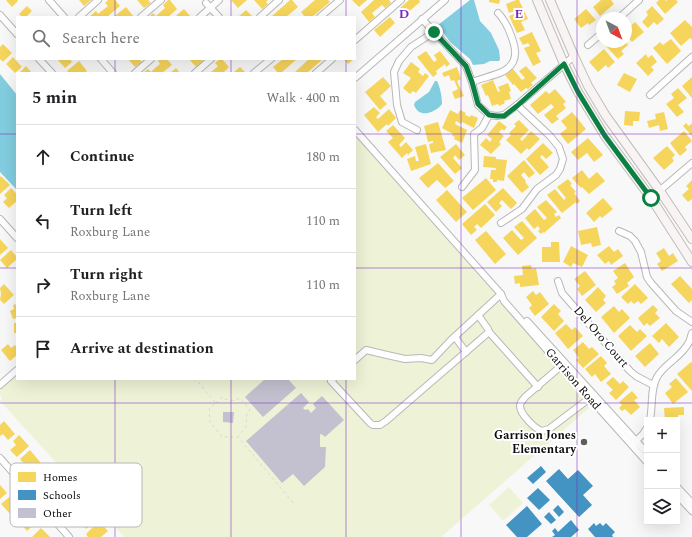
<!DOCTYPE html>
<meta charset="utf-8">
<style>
:root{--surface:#fff;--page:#f6f6f6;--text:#202124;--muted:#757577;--line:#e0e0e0}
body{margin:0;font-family:Spectral,serif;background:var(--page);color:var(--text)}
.controls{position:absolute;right:12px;bottom:12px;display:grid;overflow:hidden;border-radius:0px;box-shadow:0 4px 16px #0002}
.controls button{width:36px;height:36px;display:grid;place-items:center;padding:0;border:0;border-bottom:1px solid var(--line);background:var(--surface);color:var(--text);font:20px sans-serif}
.compass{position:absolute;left:596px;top:12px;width:36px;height:36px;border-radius:50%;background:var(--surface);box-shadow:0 4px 16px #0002;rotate:139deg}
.stop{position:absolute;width:12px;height:12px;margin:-9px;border:3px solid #0b8043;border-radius:50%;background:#fff}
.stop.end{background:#0b8043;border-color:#fff;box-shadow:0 1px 4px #0008}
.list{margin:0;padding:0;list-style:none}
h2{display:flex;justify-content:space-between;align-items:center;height:52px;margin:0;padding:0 16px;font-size:17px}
h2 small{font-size:13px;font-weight:400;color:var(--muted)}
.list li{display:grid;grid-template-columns:26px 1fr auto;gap:12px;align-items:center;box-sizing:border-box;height:64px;padding:0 16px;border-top:1px solid var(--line)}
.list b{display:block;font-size:15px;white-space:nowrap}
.list p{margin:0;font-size:13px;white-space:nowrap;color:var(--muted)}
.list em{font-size:13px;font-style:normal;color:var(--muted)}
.icon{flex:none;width:22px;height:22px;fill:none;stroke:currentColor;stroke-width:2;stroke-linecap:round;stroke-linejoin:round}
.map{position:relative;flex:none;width:692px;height:537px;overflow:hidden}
.search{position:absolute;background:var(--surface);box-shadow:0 4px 16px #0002;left:16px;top:16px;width:340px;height:44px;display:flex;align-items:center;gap:10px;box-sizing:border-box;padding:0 14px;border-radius:0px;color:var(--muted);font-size:15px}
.panel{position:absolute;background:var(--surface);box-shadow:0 4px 16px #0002;left:16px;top:72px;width:340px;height:308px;border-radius:0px}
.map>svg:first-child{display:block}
.green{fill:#eef3d7}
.water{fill:#82cddf}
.homes{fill:#f6d55c}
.schools{fill:#4393c3}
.building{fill:#c3c1cf}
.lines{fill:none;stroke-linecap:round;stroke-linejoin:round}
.minor-casing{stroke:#b8b8b9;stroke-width:8}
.major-casing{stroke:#c2bcba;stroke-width:10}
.path{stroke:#d9d8d9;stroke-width:1;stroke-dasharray:3 3;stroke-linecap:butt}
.minor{stroke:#fefefe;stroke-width:6}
.major{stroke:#f7f4f3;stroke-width:8}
.route{stroke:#0b8043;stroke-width:5}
.grid{fill:none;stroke:#7b2cbf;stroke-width:1;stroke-opacity:0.55}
.poi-dot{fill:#5e5e5f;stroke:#fff;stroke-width:1.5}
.labels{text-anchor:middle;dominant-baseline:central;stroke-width:4;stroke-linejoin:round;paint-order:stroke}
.street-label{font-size:12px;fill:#0b0b0c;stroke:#fff}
.poi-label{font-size:12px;font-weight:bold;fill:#0b0b0c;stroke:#fff;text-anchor:end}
.key{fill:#fff;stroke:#b6b6b6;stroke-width:1}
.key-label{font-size:11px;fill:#0b0b0c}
.grid-label{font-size:13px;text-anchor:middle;font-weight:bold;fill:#7b2cbf;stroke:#fff;stroke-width:4;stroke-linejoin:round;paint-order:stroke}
</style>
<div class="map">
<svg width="692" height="537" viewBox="0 0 692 537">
<rect width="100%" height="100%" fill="#f8f8f9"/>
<g class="green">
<path d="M355,135L497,294L502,303L591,405L590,406H588L589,408L441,537H124L0,401L2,399L0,396V389L17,374V379H355Z"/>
<path d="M509,487L523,503L503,521L489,505Z"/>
</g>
<g class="water">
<path d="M470,0H474L480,21L491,33L499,50L500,59L499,61H490L484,64L473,65L470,59L450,42L438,25Z"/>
<path d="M0,74L17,95V190L0,172Z"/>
<path d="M435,81H437C440,87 442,96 442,104C435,113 419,119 414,105L415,102L429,92Z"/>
</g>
<g class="homes">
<path d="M6,0H17L18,1L12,7Z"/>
<path d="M79,0H91L84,6Z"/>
<path d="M108,0H115L120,6L107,17H89L96,11L98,14L108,6L105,3Z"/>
<path d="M137,0H148L151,3L144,8Z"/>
<path d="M168,0H170L177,9L168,17H149L153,13L156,16L165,8L163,5Z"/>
<path d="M231,0H247L238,8Z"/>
<path d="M254,0H268L266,2L268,4L262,9Z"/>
<path d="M290,0H292L298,7L286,17H271Z"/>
<path d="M315,0H328L330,2L312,17H305L301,12Z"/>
<path d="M352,0H367L359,7Z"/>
<path d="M374,0H389L391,3L385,8L382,5L372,13L375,17L369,22L361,12Z"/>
<path d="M409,0H419L420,2L405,15L400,8Z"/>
<path d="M489,0H500L499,4L489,2Z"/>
<path d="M516,0H519L528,19L521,22L525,30L517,33L509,16L516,13L515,11L509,13L506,4Z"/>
<path d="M601,0H611L614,4L600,16L593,7Z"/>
<path d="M659,0H665L666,1L667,0H676L678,2L665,14L656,3Z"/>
<path d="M27,6L32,11L26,17H22L19,14Z"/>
<path d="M652,6L664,19L657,25L654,22L648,28L642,22L648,15L646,12Z"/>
<path d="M126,7L134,17H114L116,15Z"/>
<path d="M184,9L191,17H175L178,14Z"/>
<path d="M586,9L596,20L589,25L588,23L581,28L574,19Z"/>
<path d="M246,10L252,16L251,17H238Z"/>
<path d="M390,17L395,23L380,37L374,30Z"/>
<path d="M685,20L692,27V40L690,38L681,46L670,33Z"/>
<path d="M635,22L644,32L632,42L626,35V30Z"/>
<path d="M532,32L541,51L536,53L541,62L533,66L524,48L530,46L528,43L523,45L519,38Z"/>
<path d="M671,39L681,51L667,64L653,48L660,42L663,45Z"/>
<path d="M611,42H626L628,45L621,51L624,54L618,59L606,46Z"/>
<path d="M3,44L12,53L3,62L0,59V47Z"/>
<path d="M604,49L615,62L608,68L606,65L598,72L589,62Z"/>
<path d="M426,51L434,62L437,60L434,55L440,51L450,64L446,67L445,64L436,71L437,74L433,77L417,57Z"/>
<path d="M646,54L648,58L652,55L657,62L651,67L654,70L648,76L636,63Z"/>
<path d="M13,57L22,67L15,73L6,64Z"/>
<path d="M57,59H70L72,62L65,68Z"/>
<path d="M128,59H139L142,62L135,67Z"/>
<path d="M160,59H167L172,65L162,73H143L148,69L151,72L155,68L160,64L158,61Z"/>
<path d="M189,59H201L203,61L196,67Z"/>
<path d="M220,59H222L229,67L223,73H210L218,66L215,63Z"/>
<path d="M283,59H297L281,73H278L273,67Z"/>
<path d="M309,59H323L307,73H294Z"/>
<path d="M344,59H354L348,64Z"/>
<path d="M79,61L87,71L85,73H69L67,71Z"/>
<path d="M411,62L420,69L418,72L423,76L425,73L429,76L416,93L413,91L410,94L403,88L411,78L403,73Z"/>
<path d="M26,66L32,73H19Z"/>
<path d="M526,66L537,78L531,83L533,85L528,89L526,88L521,92L514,84L513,85L505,75L513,69L522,80L525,78L519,71Z"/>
<path d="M240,67L246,73H233Z"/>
<path d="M457,67L461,79L457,81L464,96L455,99L452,92L458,89L454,80L451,81L449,75L444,77L442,73Z"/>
<path d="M176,68L180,73H170Z"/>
<path d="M624,73L637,79L630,92L617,85Z"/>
<path d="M383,77L391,86L380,96L387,104L380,110L365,92Z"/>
<path d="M692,77V98L682,86Z"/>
<path d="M493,80L498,92L500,91L498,87L508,83L511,91L509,92L511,99L504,101L505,103L499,106L498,104L492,106L488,95L486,96L481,85Z"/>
<path d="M678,88L687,98L678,105L684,112L677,117L666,104L674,98L671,94Z"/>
<path d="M555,89L566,102L563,104L566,108L556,116L559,119L552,124L544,115L554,107L551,104L538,114L530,105L546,91L549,94Z"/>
<path d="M374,107L380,113L376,117L378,119L389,109L396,118L388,126L387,124L378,132L364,115Z"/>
<path d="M450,110L458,114L460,110L466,113L465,115L470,117L471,115L478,118L474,128L462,122L461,124L456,121L455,124L467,130L462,143L454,139L455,137L452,136L453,134L442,128Z"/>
<path d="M625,111L640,112L639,121H633V126L624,125Z"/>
<path d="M572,112L586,129L568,144L560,134L567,128L561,121Z"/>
<path d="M664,112L668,129L660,131L659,125L649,128L647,121L656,119L655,114Z"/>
<path d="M519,120L529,130L520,139L522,141L531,131L540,139L529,150L527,148L521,154L506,140L511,135L509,133L516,126L514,124Z"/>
<path d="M499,121L507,127L504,131L502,129L499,132L504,136L499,142L501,144L491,154L480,145L486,138L490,142L492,139L487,135Z"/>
<path d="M438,122L446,150L431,153L429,144L433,143V141L428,142L424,126Z"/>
<path d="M686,123L689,126L692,123V136L683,126Z"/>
<path d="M393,125L405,138L399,145L401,147L406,142L413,150L408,155L407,153L402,158L388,142L393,138L386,131Z"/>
<path d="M684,131L692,141L685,147L687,150L680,156L670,143Z"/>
<path d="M588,138L603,155L594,162L587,153L578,160L571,152Z"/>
<path d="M543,143L553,153L546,159L542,155L540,157L549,167L540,175L526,159Z"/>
<path d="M426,144L431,164L411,171L407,159L415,156L416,161H419L415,147Z"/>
<path d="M456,144L465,155L459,160L455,155L453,158L462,168L455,174L440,157Z"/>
<path d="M667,146L675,155L672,158L674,161L664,170L653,158Z"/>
<path d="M484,156L496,157V159L507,160L504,181L497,180V182H493V179H490L491,170H496V168L483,167Z"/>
<path d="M524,160L535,173L529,178L524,172L521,175L526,181L525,182L529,187L522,193L507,176Z"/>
<path d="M438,163L454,181L445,188L437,180L428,188L419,178Z"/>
<path d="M582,170L589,179L597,172L605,181L589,194L582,187L581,188L572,178Z"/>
<path d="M1,176L10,185L0,194V177Z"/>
<path d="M486,178L496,190L473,210L462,198Z"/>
<path d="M568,179L572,184L570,185L576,192L574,193L580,201L577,204L576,202L562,213L547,195L555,189L564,200L566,198L557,187Z"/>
<path d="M692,180V199L688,202L682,195L689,189L686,186Z"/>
<path d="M11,188L17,194V201L9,208L3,202L7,198L4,195Z"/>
<path d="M503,188L517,203L511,209L502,200L499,203L502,206L496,212L487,202Z"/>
<path d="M447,190L467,212L456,222L436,200Z"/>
<path d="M603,198L613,209L602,218L600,216L594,222L586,213Z"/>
<path d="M546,200L557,212L554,214L556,217L559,215L561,218L544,233L543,232L541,234L538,231L540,229L538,226L534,229L525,218L535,209L544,220L547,218L537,207Z"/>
<path d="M485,204L495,215L481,228L477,224L474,227L477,230L471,235L462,224Z"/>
<path d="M522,221L537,238L518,255L503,238L512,230L521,240L524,238L514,227Z"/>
<path d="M597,227L601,245L592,247L591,243L581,245L578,231Z"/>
<path d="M486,231L506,254L495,264L475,240Z"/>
<path d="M0,239L8,248L0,255Z"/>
<path d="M551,242H559L560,262H542V247H551Z"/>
<path d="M571,246L588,255L582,267L573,263L571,267L563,262Z"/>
<path d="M609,246L614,252L618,249L623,256L611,265L609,261L605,264L597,255Z"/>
<path d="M664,248L669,256L673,253L678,261L662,271L657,264L661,261L656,253Z"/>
<path d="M11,250L17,257V259L7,268L0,260Z"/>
<path d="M625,263L634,277L627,283L629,286L617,294L612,287L616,284L614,281L618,278L613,271Z"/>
<path d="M531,265L532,269L536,268L539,285L520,287V283L515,284L514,276L523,275L522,266Z"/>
<path d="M585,271L596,285L582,296L577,289L580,286L574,279Z"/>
<path d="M680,276L692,289V300L689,303L671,284Z"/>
<path d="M4,284L14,295L4,304L0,300L1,294L0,288Z"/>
<path d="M635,284L648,298L641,304L638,301L634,304L631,301L628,304L621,297Z"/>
<path d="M598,287L606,296L603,300L606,303L596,312L585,300Z"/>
<path d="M533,291L536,295L540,292L549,304L535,316L529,308L532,305L526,297Z"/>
<path d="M17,304V318L13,319L10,311L14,309L13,305Z"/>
<path d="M554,304L561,311L558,314L564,321L554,331L541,317Z"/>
<path d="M653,305L658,310L655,313L660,318L650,326L647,323L644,326L638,318Z"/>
<path d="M614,306L619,312L622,309L630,318L614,333L601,317Z"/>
<rect x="14" y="323" width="3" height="10"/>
<path d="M666,323L679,337L669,347L662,339L659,343L652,336Z"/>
<path d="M566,324L572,330L575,327L583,336L568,349L555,333Z"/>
<path d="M630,325L637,332L640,329L647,336L631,351L618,336Z"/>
<path d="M583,342L589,349L592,347L599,354L583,368L576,360L579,358L573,350Z"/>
<path d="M650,343L659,354L645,367L635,356Z"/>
<path d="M8,344L11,348L15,345L17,347V355L10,361L1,350Z"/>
<path d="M601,356L607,363L604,366L611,374L601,382L595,374L592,377L585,369Z"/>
<path d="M691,362L692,363V391L677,374Z"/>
<path d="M613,377L620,384L623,381L629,387L616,400L609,393L613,390L606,383Z"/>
<path d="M676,378L688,392L673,404L665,393L672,387L669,384Z"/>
<path d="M632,391L638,398L634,400L640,407L631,415L625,409L622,411L619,408L622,405L619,402Z"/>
<path d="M684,407V415H678V420H665L664,408Z"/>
<path d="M4,421L15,434L8,440L3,434L0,436V425Z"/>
<path d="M19,435L29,446L17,457L10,450L16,445L13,441Z"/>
<path d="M30,450L41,463L35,469L29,463L26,466L20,459Z"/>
<path d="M0,485L7,493L0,499Z"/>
<path d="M14,493L19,499L16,502L21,508L12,516L1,504Z"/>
<path d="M26,507L33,514L30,517L36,523L27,531L15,517Z"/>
<path d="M84,510L94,523L86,529L81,523L77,526L72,520Z"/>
<path d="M99,521L108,531L101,537H88L86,534Z"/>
<path d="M41,528L50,537H32Z"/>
</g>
<g class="schools">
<path d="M541,466L546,472L533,484L527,478Z"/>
<path d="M559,469L568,479L578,470L593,486L583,495L592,505L579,517L546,481Z"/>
<path d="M538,488L550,500L539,510L527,498Z"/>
<path d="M558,505L564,512L559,517L553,510Z"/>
<path d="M527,506L542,524L527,537H517L506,525Z"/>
<path d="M549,512L556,520L551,524L544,517Z"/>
<path d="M571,520L579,530L571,537H552L555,535L552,531L555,528L558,532Z"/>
<path d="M594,523L596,526L600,523L603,526L606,523L615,532L612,535L613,537H595L588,529Z"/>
</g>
<g class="building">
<path d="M265,379H288L296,388L263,417L245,397Z"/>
<path d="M301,393L309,402L303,408L305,410L306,409L307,410L308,409L311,413L316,408L313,404L322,396L344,420L325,437L323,435L320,434V447H326L325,467L304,486L293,474L282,483L246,441Z"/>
<path d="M223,412H234L233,423L223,422Z"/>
</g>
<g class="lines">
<defs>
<g id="minor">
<path d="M49,0L64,17"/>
<path d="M206,3L219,17"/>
<path d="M0,15L17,34"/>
<path d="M79,17L98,0"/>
<path d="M141,17L161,0"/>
<path d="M200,17L219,0"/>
<path d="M260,17L279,0"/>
<path d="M320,17L340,0"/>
<path d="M619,18L639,0"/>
<path d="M422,19L466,66L472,82L478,105L489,115L497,116L504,115L517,105L574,56"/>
<path d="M355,40L401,0"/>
<path d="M588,45L602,33"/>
<path d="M39,59L52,73"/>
<path d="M101,59L113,73"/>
<path d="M135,73L151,59"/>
<path d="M195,73L211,59"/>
<path d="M254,73L271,59"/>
<path d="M316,73L332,59"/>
<path d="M355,78L445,0"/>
<path d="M472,82C482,78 493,76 502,72C522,62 515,44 508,28C505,22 503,18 498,13"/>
<path d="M650,95L692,57"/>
<path d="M355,130L501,294L504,301L561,366L647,462"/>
<path d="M417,130L402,122L397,105L394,72L399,61L411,47L434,32"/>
<path d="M462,187L475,170L474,134L482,128L489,115"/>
<path d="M651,198L692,163"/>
<path d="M0,219L17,238"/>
<path d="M501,223L522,209L537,189L556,175L560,169L563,159L559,147L550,136L517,105"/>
<path d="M619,231L630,236L635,241L641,252L647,277L651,283L676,311L692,322"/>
<path d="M558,281L562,293L630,371L636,376L653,385"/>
<path d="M527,321L647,453"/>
<path d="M489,332L538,387"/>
<path d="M455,337L466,352"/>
<path d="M355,360L366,350L387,355L405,359L421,358L432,360L451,340L501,294"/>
<path d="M561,366L525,397C523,400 520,402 520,406C520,414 535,429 542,431L549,429L590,398"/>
<path d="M333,379L331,381L370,423L373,425H380L386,421L489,332L488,329L478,315"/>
<path d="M0,385L17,370"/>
<path d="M650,420C653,405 650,390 657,377C665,363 682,357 689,342C690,340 691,336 692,333"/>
<path d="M634,443L643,434L647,428"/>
<path d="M0,458L69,537"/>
<path d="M677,487L692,503"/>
<path d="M677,495L692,511"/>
</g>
<g id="major">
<path d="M537,0L564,64L578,92L605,136L651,198L692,262"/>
<path d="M550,0L574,56L588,86L606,116L660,191L692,239"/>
</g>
</defs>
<use href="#minor" class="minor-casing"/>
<use href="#major" class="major-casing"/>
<g class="path">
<path d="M193,379L202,385L204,390L216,403L209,409L210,422L222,437H238L295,505"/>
<path d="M216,403L222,397C227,401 234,402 240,398L250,410L247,413L246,427L238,436"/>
</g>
<use href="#minor" class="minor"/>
<use href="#major" class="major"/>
</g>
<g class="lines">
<path class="route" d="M434,32L466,66L472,82L478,104L489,115L497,116H504L517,106L564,64L578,92L605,136L651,198"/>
</g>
<path class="grid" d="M115,0V17M231,0V17M346,0V17M461,0V537M577,0V537M115,59V73M231,59V73M346,59V73M0,134H17M355,134H692M0,268H17M355,268H692M115,379V537M231,379V537M346,379V537M0,403H692"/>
<circle class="poi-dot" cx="584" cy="442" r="4"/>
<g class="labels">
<g class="street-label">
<text transform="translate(601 337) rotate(49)">Del Oro Court</text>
<text transform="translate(573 379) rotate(49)">Garrison Road</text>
</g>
<g class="poi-label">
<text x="576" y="435">Garrison Jones<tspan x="576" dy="14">Elementary</tspan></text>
</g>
</g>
<rect x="10" y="463" width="132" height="64" rx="6" class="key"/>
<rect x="18" y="472" width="18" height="10" fill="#f6d55c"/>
<rect x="18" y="490" width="18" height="10" fill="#4393c3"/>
<rect x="18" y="508" width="18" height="10" fill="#c3c1cf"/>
<g class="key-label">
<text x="43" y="481">Homes</text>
<text x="43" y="499">Schools</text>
<text x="43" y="517">Other</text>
</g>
<g class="grid-label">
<text x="404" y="18">D</text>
<text x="519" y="18">E</text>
</g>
</svg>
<div class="controls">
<button>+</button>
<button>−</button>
<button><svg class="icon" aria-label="layers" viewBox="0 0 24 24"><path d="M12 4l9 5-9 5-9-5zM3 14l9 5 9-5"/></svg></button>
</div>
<svg class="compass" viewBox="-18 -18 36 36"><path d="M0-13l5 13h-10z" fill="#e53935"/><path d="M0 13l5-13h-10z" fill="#757577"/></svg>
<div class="stop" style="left:651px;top:198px"></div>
<div class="stop end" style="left:434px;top:32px"></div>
<div class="search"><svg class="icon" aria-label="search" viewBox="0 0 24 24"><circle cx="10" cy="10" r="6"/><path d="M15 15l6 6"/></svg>Search here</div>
<section class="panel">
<h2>5 min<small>Walk · 400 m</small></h2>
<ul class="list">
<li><svg class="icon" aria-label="ahead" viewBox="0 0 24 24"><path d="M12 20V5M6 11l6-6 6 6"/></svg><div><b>Continue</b></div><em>180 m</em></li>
<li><svg class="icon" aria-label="left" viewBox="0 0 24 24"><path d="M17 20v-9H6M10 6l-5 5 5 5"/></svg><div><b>Turn left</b><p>Roxburg Lane</p></div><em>110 m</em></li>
<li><svg class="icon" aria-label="right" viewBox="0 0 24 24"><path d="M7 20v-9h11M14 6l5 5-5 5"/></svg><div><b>Turn right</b><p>Roxburg Lane</p></div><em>110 m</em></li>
<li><svg class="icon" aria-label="arrive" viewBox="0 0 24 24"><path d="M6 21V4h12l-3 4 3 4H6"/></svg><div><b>Arrive at destination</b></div></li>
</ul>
</section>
</div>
